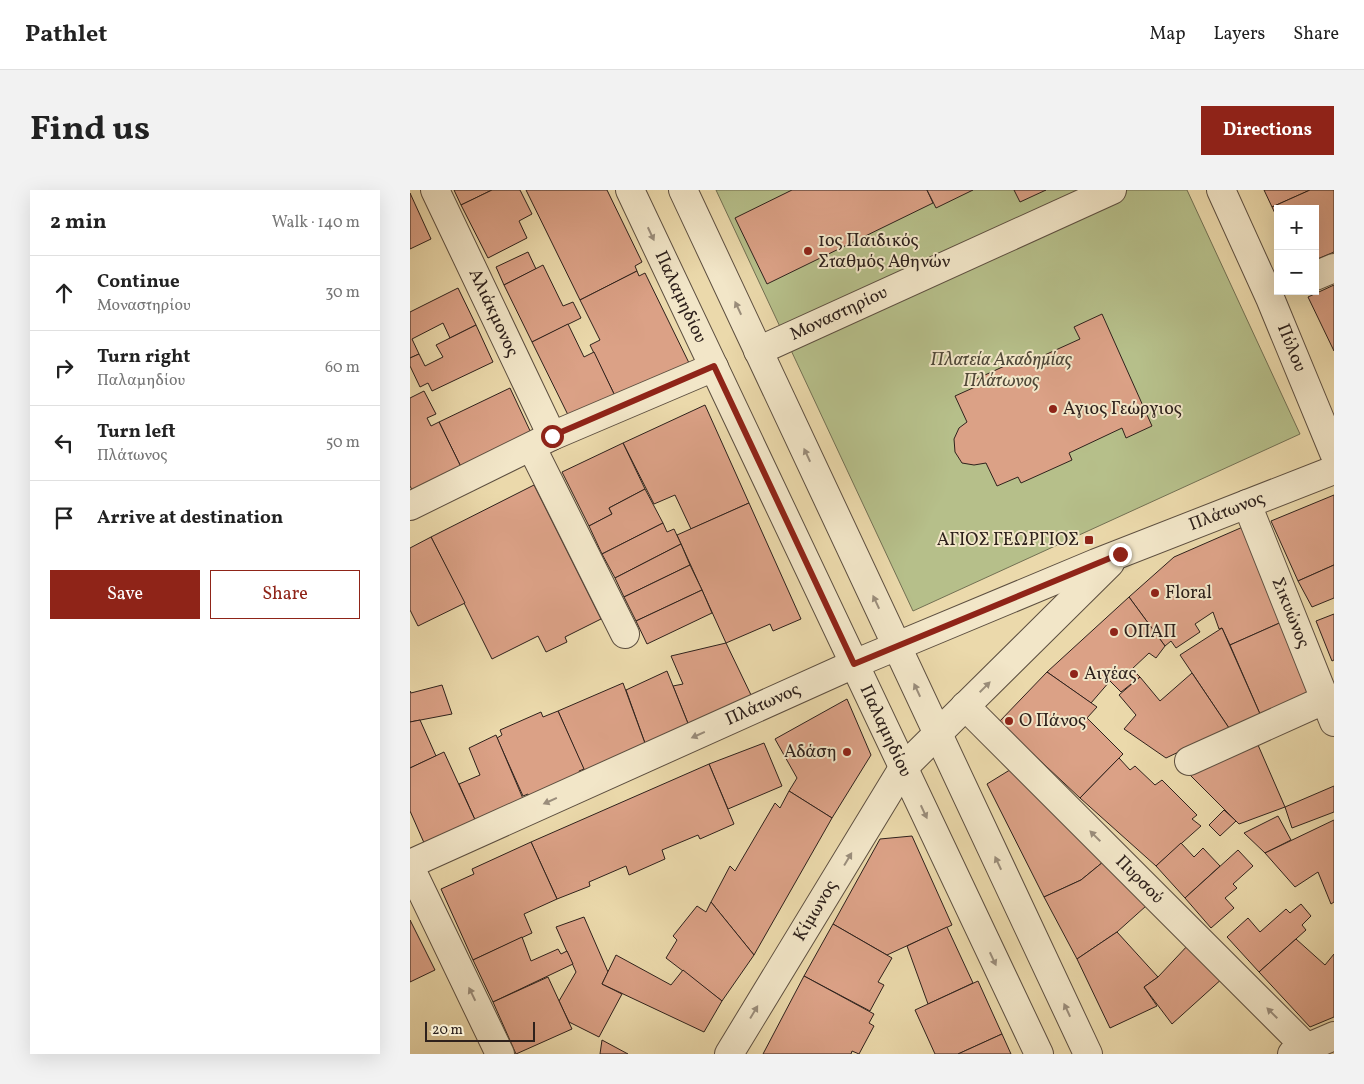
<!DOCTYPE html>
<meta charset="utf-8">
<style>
:root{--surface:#fff;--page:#f2f2f2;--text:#222;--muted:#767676;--line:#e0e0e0;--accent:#8f2418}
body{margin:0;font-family:Vollkorn,serif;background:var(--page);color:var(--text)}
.controls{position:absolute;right:15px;top:15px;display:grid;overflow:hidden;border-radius:0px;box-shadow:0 5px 20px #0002}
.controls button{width:45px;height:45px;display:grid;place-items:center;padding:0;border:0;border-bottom:1px solid var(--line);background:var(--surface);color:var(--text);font:25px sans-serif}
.scale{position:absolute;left:15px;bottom:12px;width:110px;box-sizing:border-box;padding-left:5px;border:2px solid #2e211c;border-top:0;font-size:14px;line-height:18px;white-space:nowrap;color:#2e211c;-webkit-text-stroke:4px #f2e6c8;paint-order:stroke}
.stop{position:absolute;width:15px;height:15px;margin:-11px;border:4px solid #8f2418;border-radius:50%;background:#fff}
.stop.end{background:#8f2418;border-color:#fff;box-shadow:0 1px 5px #0008}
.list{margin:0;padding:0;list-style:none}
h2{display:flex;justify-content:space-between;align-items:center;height:65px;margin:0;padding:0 20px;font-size:21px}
h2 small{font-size:16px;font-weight:400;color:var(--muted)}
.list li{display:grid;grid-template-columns:32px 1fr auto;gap:15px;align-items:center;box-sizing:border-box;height:75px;padding:0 20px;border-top:1px solid var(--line)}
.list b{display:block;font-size:19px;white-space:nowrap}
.list p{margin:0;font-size:16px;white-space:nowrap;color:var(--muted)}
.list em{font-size:16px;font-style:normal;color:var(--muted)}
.actions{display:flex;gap:10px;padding:15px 20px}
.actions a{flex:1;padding:11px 0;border:1px solid var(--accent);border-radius:0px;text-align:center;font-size:18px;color:var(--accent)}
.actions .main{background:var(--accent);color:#fff}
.icon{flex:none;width:28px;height:28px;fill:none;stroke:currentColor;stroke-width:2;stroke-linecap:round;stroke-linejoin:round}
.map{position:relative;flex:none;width:924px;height:864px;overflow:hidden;border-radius:0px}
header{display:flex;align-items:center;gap:30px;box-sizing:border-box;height:70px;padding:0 25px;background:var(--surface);border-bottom:1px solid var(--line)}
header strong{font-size:24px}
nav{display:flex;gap:28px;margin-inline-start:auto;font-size:18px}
.intro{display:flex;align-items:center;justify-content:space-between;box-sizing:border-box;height:120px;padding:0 30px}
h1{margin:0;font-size:35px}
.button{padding:12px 22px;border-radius:0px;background:var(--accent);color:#fff;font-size:18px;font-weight:700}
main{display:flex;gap:30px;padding:0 30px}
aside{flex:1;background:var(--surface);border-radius:0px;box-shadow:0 5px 20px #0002}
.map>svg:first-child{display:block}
.green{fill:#b6bf8a;stroke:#727053}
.building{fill:#dba186;stroke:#2e211c}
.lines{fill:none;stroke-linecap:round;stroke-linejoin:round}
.minor-casing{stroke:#5d4f40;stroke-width:30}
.minor{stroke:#f2e6c8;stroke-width:28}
.oneway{fill:#9a8d7b}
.route{stroke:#8f2418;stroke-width:6}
.poi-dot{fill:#8f2418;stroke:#f2e6c8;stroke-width:2}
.labels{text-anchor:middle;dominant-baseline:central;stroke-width:4;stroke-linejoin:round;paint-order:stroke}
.poi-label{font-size:18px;fill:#2e211c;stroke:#f2e6c8;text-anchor:start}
.street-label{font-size:18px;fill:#2e211c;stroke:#f2e6c8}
.park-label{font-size:18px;font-style:italic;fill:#504838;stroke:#f2e6c8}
</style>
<header>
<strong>Pathlet</strong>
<nav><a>Map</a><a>Layers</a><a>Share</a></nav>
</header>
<div class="intro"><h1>Find us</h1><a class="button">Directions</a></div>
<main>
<aside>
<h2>2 min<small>Walk · 140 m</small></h2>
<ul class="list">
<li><svg class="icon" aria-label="ahead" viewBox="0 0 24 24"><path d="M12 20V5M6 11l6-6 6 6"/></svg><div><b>Continue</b><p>Μοναστηρίου</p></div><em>30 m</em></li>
<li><svg class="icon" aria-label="right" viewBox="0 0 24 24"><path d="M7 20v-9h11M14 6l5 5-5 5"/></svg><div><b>Turn right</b><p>Παλαμηδίου</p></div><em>60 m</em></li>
<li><svg class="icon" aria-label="left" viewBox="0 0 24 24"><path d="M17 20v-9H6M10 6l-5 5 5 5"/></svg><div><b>Turn left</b><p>Πλάτωνος</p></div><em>50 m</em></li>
<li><svg class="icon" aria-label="arrive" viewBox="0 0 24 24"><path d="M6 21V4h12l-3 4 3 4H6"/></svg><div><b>Arrive at destination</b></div></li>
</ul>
<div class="actions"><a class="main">Save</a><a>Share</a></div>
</aside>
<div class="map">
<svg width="924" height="864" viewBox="0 0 924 864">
<rect width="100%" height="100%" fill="#ebd9ab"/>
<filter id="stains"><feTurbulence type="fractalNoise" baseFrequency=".004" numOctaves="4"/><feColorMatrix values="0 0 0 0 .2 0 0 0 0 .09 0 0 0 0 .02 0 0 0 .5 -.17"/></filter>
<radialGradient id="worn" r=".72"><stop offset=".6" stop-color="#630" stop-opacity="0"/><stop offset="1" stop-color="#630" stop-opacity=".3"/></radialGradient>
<path class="green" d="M306,0H777L890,244L503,421Z"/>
<g class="building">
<path d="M44,0H82L51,15Z"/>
<path d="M82,0H110L122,24L109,31L117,48L78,68L51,15Z"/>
<path d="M116,0H197L232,72L225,76L227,81L170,110Z"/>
<path d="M382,0H517L523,13L357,94L325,28Z"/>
<path d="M517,0H563L526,18Z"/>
<path d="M604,0H636L610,12Z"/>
<path d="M854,0H900L862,17Z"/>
<path d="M900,0H924V62L905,70V19H868V30L862,17Z"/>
<path d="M0,3L21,49L0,59Z"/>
<path d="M118,62L126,79L94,95L86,77Z"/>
<path d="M133,75L153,116L163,112L171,128L122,152L94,95Z"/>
<path d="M227,81L229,86L235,83L281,177L208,212L180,155L190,150L170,110Z"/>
<path d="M924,95V161L898,107Z"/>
<path d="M48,98L66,135L40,148L33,133L2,149L9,164L0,168V122Z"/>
<path d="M692,124L742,236L716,248L712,238L659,263L662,270L611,293L608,287L587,296L576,273L564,275L552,273L545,262L544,249L549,238L557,232L545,206L565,197L562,191L614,167L617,173L670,149L664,137Z"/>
<path d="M158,134L174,167L184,162L205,206L161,231L122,152Z"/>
<path d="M66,135L83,172L22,201L18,193L10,197L0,176V168L9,164L15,176L33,167L26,155Z"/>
<path d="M100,198L122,245L52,279L29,232Z"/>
<path d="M14,201L26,224L17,228L21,236L29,232L52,279L3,302L0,296V208Z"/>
<path d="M295,215L339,313L281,339L265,305L244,314L213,253Z"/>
<path d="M213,253L235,299L199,318L202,324L179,336L152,282Z"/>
<path d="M124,295L191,429L155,447L157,452L136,462L128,446L82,469L21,347Z"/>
<path d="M235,299L253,333L192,364L179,336L202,324L199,318Z"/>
<path d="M924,305V375L888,391L861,331Z"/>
<path d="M339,313L391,429L363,441L360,434L316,453L267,345Z"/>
<path d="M253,333L257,342L264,339L271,354L205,388L192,364Z"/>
<path d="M835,336L874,431L820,455L812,438L809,439L803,422L785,434L790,442L766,458L761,451L755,456L719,407L764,367Z"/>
<path d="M21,347L55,413L8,436L0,420V358Z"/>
<path d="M271,354L280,375L214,407L205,388Z"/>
<path d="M280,375L292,400L226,431L214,407Z"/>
<path d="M924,375V408L902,417L888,391Z"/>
<path d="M292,400L302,423L237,454L226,431Z"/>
<path d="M719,407L755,456L746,468L739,463L722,479L730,487L711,502L700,491L681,513L637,482Z"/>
<path d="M924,424V470L922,471L906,431Z"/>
<path d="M874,431L904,500L850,524L820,455Z"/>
<path d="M812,438L850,524L819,538L770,465Z"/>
<path d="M316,453L342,507L279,536L263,496L273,494L261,466Z"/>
<path d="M257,481L279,536L236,556L216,500Z"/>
<path d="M637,482L687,517L677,528L713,564L670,608L589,532Z"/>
<path d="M782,483L819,538L756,568L714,539L726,525L709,505L730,487L750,511Z"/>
<path d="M213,493L236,556L176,585L148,521Z"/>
<path d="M32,495L42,524L0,532V501L1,503Z"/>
<path d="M437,509L461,565L422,628L379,601L387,588L365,549Z"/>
<path d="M148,521L174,579L169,581L171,586L120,609L118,604L113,606L87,548L92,545L90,540L131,522L133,527Z"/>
<path d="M10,530L26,566L0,578V532Z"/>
<path d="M86,545L114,611L66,632L49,594L70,585L59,558Z"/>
<path d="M354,553L372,596L318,619L299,574Z"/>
<path d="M848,555L875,617L829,634L780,585Z"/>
<path d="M34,562L66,632L15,655L0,621V578Z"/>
<path d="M709,568L720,580L725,576L745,595L752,590L787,625L782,629L791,636L746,676L670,608Z"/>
<path d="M299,574L324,634L290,649L288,645L252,660L255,669L219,685L216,676L179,692L180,696L147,709L121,652Z"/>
<path d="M603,578L693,672L671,690L634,707L577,594Z"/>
<path d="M924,596V622L882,638L875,617Z"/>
<path d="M379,601L422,628L344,765L301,712L320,676L325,681L365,613L370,618Z"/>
<path d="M814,620L826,631L810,646L799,635Z"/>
<path d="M868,626L881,650L855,663L834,643Z"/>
<path d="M924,630V712L921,714L908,682L885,697L855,663Z"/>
<path d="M502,646L542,735L477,765L423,734L470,649Z"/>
<path d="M121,652L147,709L114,724L122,743L63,770L31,699L64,684L62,679Z"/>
<path d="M771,653L784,667L793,658L810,676L775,708L746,676Z"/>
<path d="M828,660L843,676L823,694L827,698L815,708L824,718L801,738L775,708Z"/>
<path d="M693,672L736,716L707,742L667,769L634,707L671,690Z"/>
<path d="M301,712L344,765L312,811L256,768L267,750L263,746L287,716L296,722Z"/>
<path d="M891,714L901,726L892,735L896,740L849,782L817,747L838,728L850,742L876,719L880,723Z"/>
<path d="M174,727L198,782L192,794L212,804L189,847L159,832L149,811L166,782L146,737Z"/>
<path d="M0,730L25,780L0,792Z"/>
<path d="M423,734L482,768L468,792L474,795L460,821L394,786Z"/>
<path d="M537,737L563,793L518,814L497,756Z"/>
<path d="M707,742L748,787L734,797L747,816L700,838L667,769Z"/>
<path d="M112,747L121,771L148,759L151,764L157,761L163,774L83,812L63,770Z"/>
<path d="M886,749L915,775L924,764V827L900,837L849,782Z"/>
<path d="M780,753L814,787L762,834L734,797L748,787Z"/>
<path d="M206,765L261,795L273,780L312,811L294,842L192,794Z"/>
<path d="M394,786L464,824L459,833L464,836L449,864L442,861L441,864H353Z"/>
<path d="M138,787L162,839L106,864L83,812Z"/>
<path d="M568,791L592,844L548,864H525L505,820Z"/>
<path d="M592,844L601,864H548Z"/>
<path d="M192,850L218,864H190Z"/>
</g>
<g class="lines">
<defs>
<g id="minor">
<path d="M25,0L142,246"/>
<path d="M220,0L629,864"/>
<path d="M273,0L678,864"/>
<path d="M811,0L860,108L924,263"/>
<path d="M905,86L924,78"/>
<path d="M348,161L702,0"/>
<path d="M122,258L215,444"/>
<path d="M837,314L924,532"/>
<path d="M0,316L142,246L304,177"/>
<path d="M555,516L903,864"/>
<path d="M779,571L914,510"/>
<path d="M0,674L444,474L686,373L924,280"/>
<path d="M0,677L90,864"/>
<path d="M319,864L493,578L700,373"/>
<path d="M882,864L924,846"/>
</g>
</defs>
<use href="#minor" class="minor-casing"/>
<use href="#minor" class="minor"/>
</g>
<defs><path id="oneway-solid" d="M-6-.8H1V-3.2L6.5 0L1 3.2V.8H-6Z" transform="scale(1.25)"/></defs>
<g class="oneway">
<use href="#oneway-solid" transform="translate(241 44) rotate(65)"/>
<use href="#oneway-solid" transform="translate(328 118) rotate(-115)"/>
<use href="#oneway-solid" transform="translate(397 265) rotate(-115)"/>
<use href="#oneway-solid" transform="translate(466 412) rotate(-115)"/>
<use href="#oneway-solid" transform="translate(575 497) rotate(-45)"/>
<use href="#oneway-solid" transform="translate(507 500) rotate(-115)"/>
<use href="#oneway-solid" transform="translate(288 545) rotate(156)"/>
<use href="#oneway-solid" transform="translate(140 611) rotate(156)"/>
<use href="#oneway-solid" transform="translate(514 622) rotate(65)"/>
<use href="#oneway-solid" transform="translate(685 646) rotate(-135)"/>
<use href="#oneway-solid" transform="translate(438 669) rotate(-59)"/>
<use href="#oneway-solid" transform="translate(588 673) rotate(-115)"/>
<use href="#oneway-solid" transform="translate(583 769) rotate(65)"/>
<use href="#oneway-solid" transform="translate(62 804) rotate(-116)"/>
<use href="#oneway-solid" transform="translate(657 820) rotate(-115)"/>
<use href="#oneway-solid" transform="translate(344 822) rotate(-59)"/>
<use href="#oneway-solid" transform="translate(862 823) rotate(-135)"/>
</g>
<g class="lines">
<path class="route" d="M142,246L304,176L444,474L710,364"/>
</g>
<g class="poi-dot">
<circle cx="398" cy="61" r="5"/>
<circle cx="643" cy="219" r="5"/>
<rect x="674" y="345" width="10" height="10" rx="2.5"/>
<circle cx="745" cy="403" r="5"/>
<circle cx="704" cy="442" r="5"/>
<circle cx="664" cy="484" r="5"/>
<circle cx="599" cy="531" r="5"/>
<circle cx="437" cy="562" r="5"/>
</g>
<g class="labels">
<g class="poi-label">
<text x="408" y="51">1ος Παιδικός<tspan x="408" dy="21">Σταθμός Αθηνών</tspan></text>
<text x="653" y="219">Αγιος Γεώργιος</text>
<text x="669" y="350" text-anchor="end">ΑΓΙΟΣ ΓΕΩΡΓΙΟΣ</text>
<text x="755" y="403">Floral</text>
<text x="714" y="442">ΟΠΑΠ</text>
<text x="674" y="484">Αιγέας</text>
<text x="609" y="531">Ο Πάνος</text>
<text x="427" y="562" text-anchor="end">Αδάση</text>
</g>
<g class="street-label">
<text transform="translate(270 107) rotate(65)">Παλαμηδίου</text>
<text transform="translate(83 123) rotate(65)">Αλιάκμονος</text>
<text transform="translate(429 124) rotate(-25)">Μοναστηρίου</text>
<text transform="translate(881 158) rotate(68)">Πύλου</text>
<text transform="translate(817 322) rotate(-21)">Πλάτωνος</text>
<text transform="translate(880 423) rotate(68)">Σικυώνος</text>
<text transform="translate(353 515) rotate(-24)">Πλάτωνος</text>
<text transform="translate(475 541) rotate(65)">Παλαμηδίου</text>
<text transform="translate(729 690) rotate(45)">Πυρσού</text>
<text transform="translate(406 721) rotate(-59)">Κίμωνος</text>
</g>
<g class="park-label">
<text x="591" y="170">Πλατεία Ακαδημίας<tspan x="591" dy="21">Πλάτωνος</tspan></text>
</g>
</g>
<rect width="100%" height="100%" filter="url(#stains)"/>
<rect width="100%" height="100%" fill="url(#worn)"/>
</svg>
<div class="controls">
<button>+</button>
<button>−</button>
</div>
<div class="scale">20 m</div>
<div class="stop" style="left:142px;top:246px"></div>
<div class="stop end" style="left:710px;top:364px"></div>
</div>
</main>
